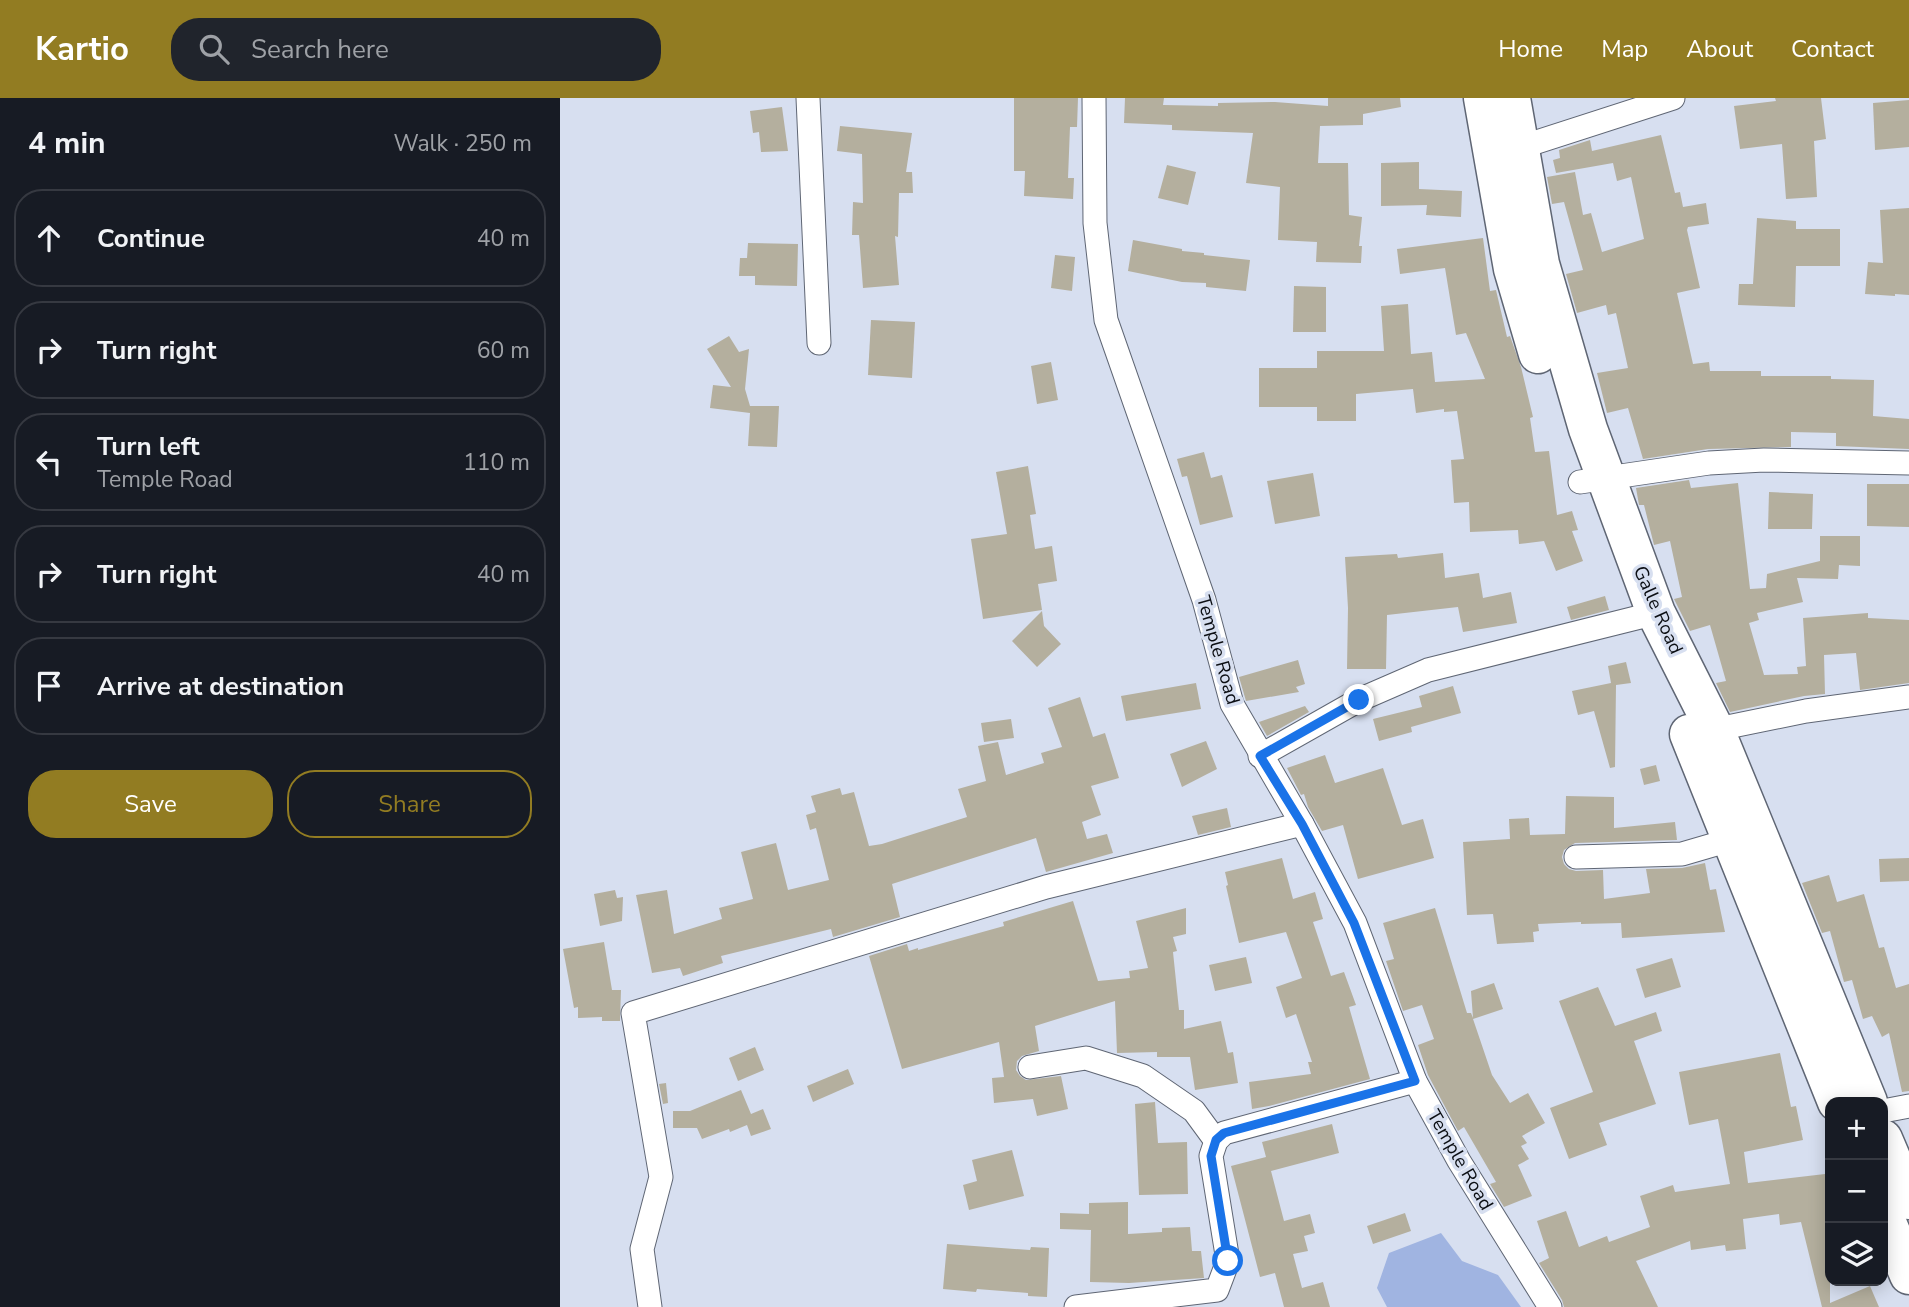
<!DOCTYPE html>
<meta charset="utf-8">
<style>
:root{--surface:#171b24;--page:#20242c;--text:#f1f3f6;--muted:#9ea1a6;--line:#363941;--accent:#927c22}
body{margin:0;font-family:"Nunito Sans",sans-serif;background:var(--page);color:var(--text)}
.controls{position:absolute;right:21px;bottom:21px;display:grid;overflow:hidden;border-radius:14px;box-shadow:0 4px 18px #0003}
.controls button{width:63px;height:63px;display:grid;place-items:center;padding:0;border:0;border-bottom:2px solid var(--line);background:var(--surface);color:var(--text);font:35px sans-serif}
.stop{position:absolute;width:21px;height:21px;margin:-16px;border:5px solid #1a73e8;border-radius:50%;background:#fff}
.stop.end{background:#1a73e8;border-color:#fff;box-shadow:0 2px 7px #0008}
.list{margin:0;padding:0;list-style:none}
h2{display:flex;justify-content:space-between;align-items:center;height:91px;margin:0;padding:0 28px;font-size:30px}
h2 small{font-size:23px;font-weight:400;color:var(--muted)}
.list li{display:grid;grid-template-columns:46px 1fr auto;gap:21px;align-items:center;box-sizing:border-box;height:98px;margin:0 14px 14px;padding:0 14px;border:2px solid var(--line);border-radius:28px}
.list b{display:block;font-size:26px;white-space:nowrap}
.list p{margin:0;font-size:23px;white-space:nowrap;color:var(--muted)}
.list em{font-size:23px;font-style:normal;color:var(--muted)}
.actions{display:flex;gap:14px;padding:21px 28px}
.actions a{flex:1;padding:16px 0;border:2px solid var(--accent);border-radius:28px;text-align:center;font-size:24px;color:var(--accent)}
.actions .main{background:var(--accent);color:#fff}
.icon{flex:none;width:38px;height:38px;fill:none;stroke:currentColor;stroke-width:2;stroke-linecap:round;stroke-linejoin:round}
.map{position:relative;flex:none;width:1349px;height:1209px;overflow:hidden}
header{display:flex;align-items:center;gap:42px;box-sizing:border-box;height:98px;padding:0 35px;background:var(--accent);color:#fff}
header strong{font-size:33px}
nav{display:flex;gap:38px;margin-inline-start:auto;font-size:24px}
.search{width:490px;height:63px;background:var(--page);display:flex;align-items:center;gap:18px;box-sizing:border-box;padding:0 24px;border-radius:28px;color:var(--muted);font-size:26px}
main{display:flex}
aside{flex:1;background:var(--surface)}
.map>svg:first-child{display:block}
.green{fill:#a0b4e1}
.building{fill:#b4af9e}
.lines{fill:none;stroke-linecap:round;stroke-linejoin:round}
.street-casing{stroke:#5f6674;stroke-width:25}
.highway-casing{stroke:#5f6674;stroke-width:41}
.street{stroke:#fff;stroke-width:23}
.highway{stroke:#fff;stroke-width:38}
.route{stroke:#1a73e8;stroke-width:9}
.labels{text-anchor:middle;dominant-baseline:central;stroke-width:7;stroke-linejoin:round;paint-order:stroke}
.street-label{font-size:19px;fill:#0b0e13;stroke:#d7dff0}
</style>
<header>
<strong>Kartio</strong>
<div class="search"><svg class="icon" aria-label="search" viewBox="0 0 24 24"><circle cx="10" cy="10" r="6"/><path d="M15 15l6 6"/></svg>Search here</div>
<nav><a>Home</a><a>Map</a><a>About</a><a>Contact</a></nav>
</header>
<main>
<aside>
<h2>4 min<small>Walk · 250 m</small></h2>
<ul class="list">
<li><svg class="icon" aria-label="ahead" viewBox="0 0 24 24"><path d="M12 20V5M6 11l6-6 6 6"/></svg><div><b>Continue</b></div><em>40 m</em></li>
<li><svg class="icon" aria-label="right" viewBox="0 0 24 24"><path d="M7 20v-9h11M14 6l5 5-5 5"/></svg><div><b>Turn right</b></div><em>60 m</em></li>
<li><svg class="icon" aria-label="left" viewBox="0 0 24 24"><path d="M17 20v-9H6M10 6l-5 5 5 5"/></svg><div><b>Turn left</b><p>Temple Road</p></div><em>110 m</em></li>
<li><svg class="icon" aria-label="right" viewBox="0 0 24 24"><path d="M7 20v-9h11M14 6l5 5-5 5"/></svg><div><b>Turn right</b></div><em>40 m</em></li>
<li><svg class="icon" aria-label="arrive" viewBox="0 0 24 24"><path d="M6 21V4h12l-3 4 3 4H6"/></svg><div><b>Arrive at destination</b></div></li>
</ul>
<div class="actions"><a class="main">Save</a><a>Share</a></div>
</aside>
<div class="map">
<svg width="1349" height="1209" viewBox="0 0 1349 1209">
<rect width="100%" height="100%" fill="#d7dff0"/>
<path class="green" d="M881,1135L902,1163L938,1177L961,1209H827L817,1190L829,1155Z"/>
<g class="building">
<path d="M454,0H518L517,29H510L508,80H514L513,101L464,98L465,73H454Z"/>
<path d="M565,0H604L603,7L658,8V5L715,4L768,8V0H840L841,9L803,16V27L760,28L758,65H788L789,117L802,119L799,148H802L801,165L756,164L757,144L718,142L720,89L686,85L693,35L612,32V27L564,25Z"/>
<path d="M1215,0H1261L1266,41L1254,43L1257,99L1226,101L1222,46L1180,51L1174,8L1216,3Z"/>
<path d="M1349,2V49L1315,52L1313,5Z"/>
<path d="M222,9L228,53L201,54L199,34L193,35L190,13Z"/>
<path d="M280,28L352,35L346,74H352L353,95H339L338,139L335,138L339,187L303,190L299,137H292L293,104L303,105L302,56L277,53Z"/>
<path d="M1101,37L1115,95L1120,94L1123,109L1146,105L1149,126L1128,129L1127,132L1140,190L1117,195L1133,266L1149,264L1150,273H1201V278H1271V281L1314,282L1313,318L1349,321V351L1276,348V335L1231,334V349L1148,351L1083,361L1068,310L1047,315L1037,275L1068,270L1056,215L1048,217L1046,207L1017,215L1006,176L1023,172L1004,104L992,106L987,79L1015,74L1023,117L1031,115L1042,154L1084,141L1071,79L1057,83L1053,65L996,75L993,62L1000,60L999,52L1030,42L1032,53Z"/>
<path d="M859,64V91L902,93L901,119L866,117L867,107L821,108V65Z"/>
<path d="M607,67L636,74L628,107L598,100Z"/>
<path d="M1349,110V197L1335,196V198L1305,196L1308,164L1323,165L1320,112Z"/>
<path d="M1197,120L1236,123V131H1280V168H1236L1235,209L1178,207L1179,186H1193Z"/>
<path d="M923,140L930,193L936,192L947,239L950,238L961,269L973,319L970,320L975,354L989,353L997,417L1012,413L1018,432L1012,433L1023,463L996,473L984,443L959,446L958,432L910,434L909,404L894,405L891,362L904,361L897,313L884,314V311L856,315L853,291L796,296V323H757V309H699V270H757V253H824L821,208L848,206L851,256L872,254L875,284L925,281L906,235L896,237L885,170L840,176L837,151Z"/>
<path d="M573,142L622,151V153L644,155V157L690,162L686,193L646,189V185L622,184L568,173Z"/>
<path d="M188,145L238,146L237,188L195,187V178H179L180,160H187Z"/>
<path d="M495,157L515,159L512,193L491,190Z"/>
<path d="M734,188L766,189V234H733Z"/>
<path d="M311,222L355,224L352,280L308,277Z"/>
<path d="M169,238L179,254L189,251L185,291L190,308H219L217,349L188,348L190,315L150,310L153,287L171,289L147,251Z"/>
<path d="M491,264L498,302L477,306L471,268Z"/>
<path d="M644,354L651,380L662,377L673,419L640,427L627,378L622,379L617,361Z"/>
<path d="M468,368L476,416L470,417L475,451L492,448L497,483L478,486L482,512L423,521L411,441L447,436L436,374Z"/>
<path d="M753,375L760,418L715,426L707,383Z"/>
<path d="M1129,382L1131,390L1178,385L1190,491L1206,490L1207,476L1260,463V438H1300V468L1279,467L1278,481L1237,480L1243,504L1197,515L1199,522L1189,525L1204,577L1238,576L1237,569L1246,568L1243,520L1308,515V520L1349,522V585L1300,592L1296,555L1264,557L1265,596L1244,598L1170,614L1156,585L1166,583L1150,527L1130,533L1114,501L1122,499L1110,443L1094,447L1084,407H1079L1076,390Z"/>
<path d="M1307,386H1349V429L1307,428Z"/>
<path d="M1209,394L1253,396L1252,431H1208Z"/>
<path d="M883,455L885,480L919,475L923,500L951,494L957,525L903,534L898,509L827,517L826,571H787L788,510L785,459L837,456L838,460Z"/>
<path d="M1045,498L1049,512L1011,522L1007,509Z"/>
<path d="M482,513L484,528L501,546L477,569L452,543Z"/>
<path d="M738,562L745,586L736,589L739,594L686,603L679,579Z"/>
<path d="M1066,564L1071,585L1056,587L1055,669L1050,670L1034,613L1018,617L1012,593L1051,585L1048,568Z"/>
<path d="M636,585L641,611L566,623L561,598Z"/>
<path d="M893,588L901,615L851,629L852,634L819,643L813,621L862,609L859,598Z"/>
<path d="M520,599L533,639L545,635L559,680L531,688L541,717L522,724L527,741L547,736L553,755L486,774L476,740L332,786L340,819L273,839L271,831L161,858L163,865L123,878L120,870L92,875L76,797L107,792L114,836L162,821L159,810L193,801L181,754L216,745L228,792L269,782L256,730L250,732L246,717L256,714L251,698L280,690L282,697L294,694L309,748L322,746L407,719L398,691L426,683L418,648L438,644L446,677L484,665L481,655L502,649L488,610Z"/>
<path d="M745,608L749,614L707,638L699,624Z"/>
<path d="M451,621L454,640L424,644L421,625Z"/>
<path d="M646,643L657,671L622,689L610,656Z"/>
<path d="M765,657L775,685L823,670L842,727L863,721L874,760L798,781L783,727L762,733L748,709L744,696L741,697L727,670Z"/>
<path d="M1096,667L1100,683L1084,687L1080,671Z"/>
<path d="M1006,698L1054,699V730L1115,724L1117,742L1015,745L1004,752L1002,759L1004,766L1009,771L1016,773L1043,772L1044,801L1090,795L1086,771L1122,770L1145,765L1150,792L1156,791L1165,834L1062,840L1061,825L1021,826V824L978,826L979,833L973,834L974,844L937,846L933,816L907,817L903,744L950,741L949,721L969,720L970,737L1005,736Z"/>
<path d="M667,710L671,729L638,737L632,718Z"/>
<path d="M722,760L733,801L755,794L763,821L753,824L771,878L784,874L796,907L789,909L810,981L709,1008L692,1011L689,984L751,976L748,964H752L736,916L726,920L716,889L742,880L726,834L679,845L666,788L668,787L665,774Z"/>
<path d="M1349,760V783L1320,784L1319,761Z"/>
<path d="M1269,777L1277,804L1304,796L1319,850L1324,849L1336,890L1349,886V993L1342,994L1329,935L1322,939L1312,918L1303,921L1292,882L1284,884L1270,833L1262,835L1242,785Z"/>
<path d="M55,792L57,800L63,799L62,823L40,828L34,796Z"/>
<path d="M513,803L538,883L570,880L569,873L588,870L576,823L626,810V836L613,839L617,853L613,854L619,912H624V931L661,923L668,955L673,954L678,985L635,992L630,959H597V954L557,955L555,903L475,928L479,953L462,958L457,963L456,972L460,978L466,982L501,978L508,1011L477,1018L473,1001L434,1005L432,980L444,979L439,944L342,971L309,858L347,846L349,853L358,850V852L444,828L443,824Z"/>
<path d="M875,810L907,915H911L913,920L911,893L934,885L943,911L913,921L932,977L950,1005L968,995L985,1025L962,1038L967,1045L961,1048L969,1061L958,1067L972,1098L944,1109L930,1086L936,1084L904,1029L898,1033L868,977L858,947L874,941L862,907L843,913L826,863L834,861L823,825Z"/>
<path d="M44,844L52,892H61L60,923H42V919L18,920V909L14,910L3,851Z"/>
<path d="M686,859L692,885L655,893L649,867Z"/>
<path d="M1112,860L1121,889L1085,900L1076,871Z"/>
<path d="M1038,889L1055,928L1096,914L1102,933L1074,943L1096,1006L1039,1025L1047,1047L1009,1061L990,1010L1033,994L999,903Z"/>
<path d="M195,949L204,972L178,983L169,960Z"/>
<path d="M1220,955L1231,1009L1236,1008L1243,1042L1184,1054L1188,1085L1265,1076L1270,1118V1205L1310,1188L1319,1209H1262L1241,1124L1220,1127L1219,1116L1183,1121L1186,1151L1166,1153L1165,1147L1131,1152L1130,1143L1076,1163L1098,1209H1004L1002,1202L979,1165L989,1160L977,1123L1006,1113L1019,1149L1047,1138L1049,1144L1090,1129L1080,1098L1113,1087L1115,1094L1170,1086L1158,1021L1129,1027L1119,974Z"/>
<path d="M288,971L294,986L253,1004L247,988Z"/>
<path d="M106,985L108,1005L103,1006L99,986Z"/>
<path d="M181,992L191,1016L203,1011L211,1031L191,1038L187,1027L170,1034L169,1031L142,1041L137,1030H113V1013H130Z"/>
<path d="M595,1004L598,1045L627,1044L628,1096L579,1097L575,1006Z"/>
<path d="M772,1026L779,1055L711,1073L724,1123L750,1116L755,1135L744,1138L748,1153L733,1156L742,1190L763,1184L770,1209H724L715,1175L700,1179L671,1068L706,1059L702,1044Z"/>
<path d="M452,1052L464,1098L409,1112L403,1087L417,1083L412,1062Z"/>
<path d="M568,1104V1136L602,1134V1130L630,1129L632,1153H641L644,1180L569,1185L530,1184L531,1132L500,1131V1115L529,1116V1105Z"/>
<path d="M845,1115L851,1133L813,1146L807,1128Z"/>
<path d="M387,1146L470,1152L471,1149L489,1150L487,1199L468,1198V1195L417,1191L416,1194L383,1191Z"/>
</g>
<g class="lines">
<defs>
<g id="street">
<path d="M248,0L259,245"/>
<path d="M534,0L535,125L546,222L644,502L672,606L742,726L795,825L855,983L899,1063L990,1209"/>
<path d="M949,53L1113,0"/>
<path d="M1020,384L1149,365L1204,362L1349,365"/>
<path d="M1143,634L1246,613L1349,599"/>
<path d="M700,658L799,602L868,572L1096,515"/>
<path d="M1016,759L1122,756L1170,742"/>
<path d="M470,969L526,960L583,978L634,1013L656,1043"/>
<path d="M1323,1013L1349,1008"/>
<path d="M90,1209L82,1151L101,1079L73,915L486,789L742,726"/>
<path d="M516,1209L657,1192L668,1163L651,1058L656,1043L664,1035L855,983"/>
</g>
<g id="highway">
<path d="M923,0L953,171L978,256"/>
<path d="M951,0L980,166L1028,331L1096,515L1155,632L1308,1004"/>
<path d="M1129,636L1277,1004"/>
<path d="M1323,1041L1349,1102"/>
<path d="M1323,1115L1349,1177"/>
</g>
</defs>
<use href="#street" class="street-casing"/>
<use href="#highway" class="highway-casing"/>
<use href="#street" class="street"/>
<use href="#highway" class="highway"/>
</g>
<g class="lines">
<path class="route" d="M668,1163L651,1058L656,1042L664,1035L855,983L794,825L742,726L700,658L799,602"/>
</g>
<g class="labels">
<g class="street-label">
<text transform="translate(1098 512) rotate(66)">Galle Road</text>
<text transform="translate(658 552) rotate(74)">Temple Road</text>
<text transform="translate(900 1062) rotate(60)">Temple Road</text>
</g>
</g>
</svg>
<div class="controls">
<button>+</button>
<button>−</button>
<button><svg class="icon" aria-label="layers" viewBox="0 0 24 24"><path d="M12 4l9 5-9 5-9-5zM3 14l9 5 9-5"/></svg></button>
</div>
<div class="stop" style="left:668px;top:1163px"></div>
<div class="stop end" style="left:799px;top:602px"></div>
</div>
</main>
